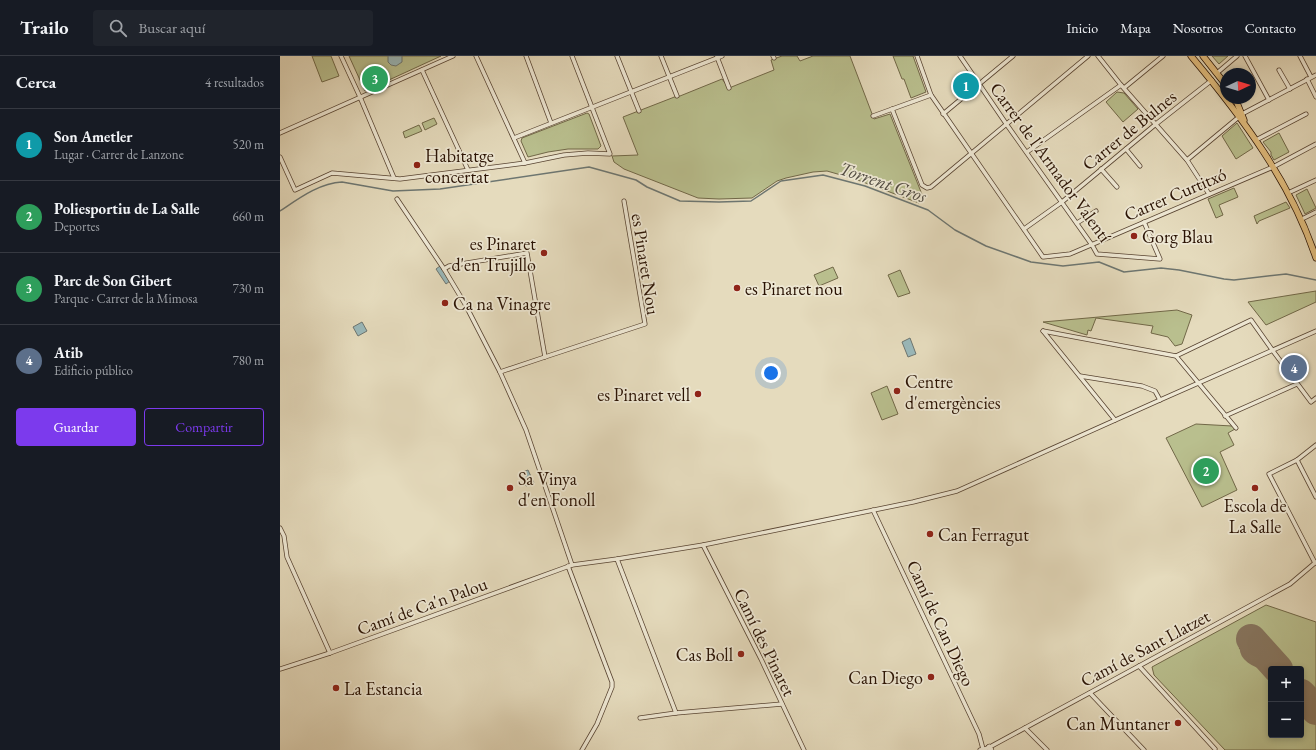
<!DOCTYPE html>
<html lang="es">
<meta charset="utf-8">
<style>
:root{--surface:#171b24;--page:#20242c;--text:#f1f3f6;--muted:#9ea1a6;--line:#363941;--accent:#7c3aed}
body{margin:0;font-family:"EB Garamond",serif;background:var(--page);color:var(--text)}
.controls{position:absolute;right:12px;bottom:12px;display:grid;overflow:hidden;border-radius:4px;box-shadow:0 2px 6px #0003}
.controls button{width:36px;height:36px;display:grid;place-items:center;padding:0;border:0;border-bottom:1px solid var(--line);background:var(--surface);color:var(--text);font:20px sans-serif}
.compass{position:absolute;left:940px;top:12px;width:36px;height:36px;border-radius:50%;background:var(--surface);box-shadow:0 2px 6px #0003;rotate:86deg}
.you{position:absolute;left:491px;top:317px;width:14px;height:14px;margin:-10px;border:3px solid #fff;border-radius:50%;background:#1a73e8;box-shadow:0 0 0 6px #1a73e833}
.badge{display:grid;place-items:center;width:26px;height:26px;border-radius:50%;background:var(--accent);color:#fff;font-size:13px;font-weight:700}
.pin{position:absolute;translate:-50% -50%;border:2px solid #fff;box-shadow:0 1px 4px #0006}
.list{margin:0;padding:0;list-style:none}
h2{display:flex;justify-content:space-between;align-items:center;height:52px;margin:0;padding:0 16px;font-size:17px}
h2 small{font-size:13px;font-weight:400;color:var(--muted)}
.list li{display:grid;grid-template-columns:26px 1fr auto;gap:12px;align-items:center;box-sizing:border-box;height:72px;padding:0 16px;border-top:1px solid var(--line)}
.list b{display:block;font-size:15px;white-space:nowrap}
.list p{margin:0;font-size:13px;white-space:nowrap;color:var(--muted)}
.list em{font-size:13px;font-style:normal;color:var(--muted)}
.actions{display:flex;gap:8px;padding:12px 16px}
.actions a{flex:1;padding:9px 0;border:1px solid var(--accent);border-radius:4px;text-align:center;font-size:14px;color:var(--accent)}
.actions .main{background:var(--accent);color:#fff}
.icon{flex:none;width:22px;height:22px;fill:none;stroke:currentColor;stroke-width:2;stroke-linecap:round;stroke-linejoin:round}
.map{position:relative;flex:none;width:1036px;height:694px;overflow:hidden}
header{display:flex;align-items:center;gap:24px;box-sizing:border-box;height:56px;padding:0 20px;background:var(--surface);border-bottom:1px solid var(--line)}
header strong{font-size:19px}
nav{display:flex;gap:22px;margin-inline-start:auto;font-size:14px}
.search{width:280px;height:36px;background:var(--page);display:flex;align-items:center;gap:10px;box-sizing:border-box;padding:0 14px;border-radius:4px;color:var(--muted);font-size:15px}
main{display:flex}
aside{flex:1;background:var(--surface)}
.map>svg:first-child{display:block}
.green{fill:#b9bf8e;stroke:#716848}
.water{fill:#9ab9bb;stroke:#6d7671}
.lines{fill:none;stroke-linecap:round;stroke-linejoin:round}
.stream{stroke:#6d7671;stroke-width:1.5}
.taxiway{stroke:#877660;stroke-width:12}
.runway{stroke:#877660;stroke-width:30}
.street-casing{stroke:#584432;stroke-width:5}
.secondary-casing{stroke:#291203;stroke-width:6}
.primary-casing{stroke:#291203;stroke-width:7}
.street{stroke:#eee8d4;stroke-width:3.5}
.secondary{stroke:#eee8d4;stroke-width:5}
.primary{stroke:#e2be7e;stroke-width:5.5}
.poi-dot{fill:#8f2418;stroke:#eee8d4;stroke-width:1.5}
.labels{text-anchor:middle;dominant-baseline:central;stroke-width:3.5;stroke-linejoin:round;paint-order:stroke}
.street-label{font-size:18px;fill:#291203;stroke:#eee8d4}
.poi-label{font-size:18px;fill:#291203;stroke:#eee8d4;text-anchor:start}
.water-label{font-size:19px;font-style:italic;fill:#514c43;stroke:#eee8d4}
</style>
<header>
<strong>Trailo</strong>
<div class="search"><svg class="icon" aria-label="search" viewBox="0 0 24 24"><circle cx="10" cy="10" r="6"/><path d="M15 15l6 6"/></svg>Buscar aquí</div>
<nav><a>Inicio</a><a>Mapa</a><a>Nosotros</a><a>Contacto</a></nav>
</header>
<main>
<aside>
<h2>Cerca<small>4 resultados</small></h2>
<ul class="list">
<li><span class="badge" style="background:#0f9aa8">1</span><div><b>Son Ametler</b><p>Lugar · Carrer de Lanzone</p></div><em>520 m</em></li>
<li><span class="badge" style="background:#2e9e5b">2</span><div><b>Poliesportiu de La Salle</b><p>Deportes</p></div><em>660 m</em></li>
<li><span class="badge" style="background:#2e9e5b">3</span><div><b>Parc de Son Gibert</b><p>Parque · Carrer de la Mimosa</p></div><em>730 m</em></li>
<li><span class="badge" style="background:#5c6f8a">4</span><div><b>Atib</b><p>Edificio público</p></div><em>780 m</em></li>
</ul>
<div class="actions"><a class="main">Guardar</a><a>Compartir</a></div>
</aside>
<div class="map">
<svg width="1036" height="694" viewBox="0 0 1036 694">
<rect width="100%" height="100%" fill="#e5dbbd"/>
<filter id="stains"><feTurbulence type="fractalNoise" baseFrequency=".005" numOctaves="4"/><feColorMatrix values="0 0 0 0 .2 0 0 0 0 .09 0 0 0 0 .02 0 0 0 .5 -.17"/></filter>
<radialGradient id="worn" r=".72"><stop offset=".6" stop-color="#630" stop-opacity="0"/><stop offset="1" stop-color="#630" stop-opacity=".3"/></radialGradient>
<g class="green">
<path d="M32,0H51L59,20L42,26Z"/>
<path d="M69,0H161L85,35Z"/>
<path d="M502,0H517L520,5L533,0H570L594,63L610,58L643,141L639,147L575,123L547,115L533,116L506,122L497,125L472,142L439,143L418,142L344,113L334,106L332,100L358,99L343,61L397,40H400L442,23L449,32L494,14L491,4Z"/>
<path d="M613,0H633L646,36L631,42L624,23H622Z"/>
<path d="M932,0H948L939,8Z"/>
<path d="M837,36L844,37L858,53L843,66L826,46Z"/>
<path d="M307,57L309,58L321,90L318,93H288L268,96L248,101L241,85L242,82Z"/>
<path d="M154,62L157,68L145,74L142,67Z"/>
<path d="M957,67L973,92L956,103L942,80Z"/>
<path d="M139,69L142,75L125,82L123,76Z"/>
<path d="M999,77L1009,96L994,104L991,99V96L983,86Z"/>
<path d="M954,132L958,141L939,149L943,159L936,162L928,143Z"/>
<path d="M1027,133L1036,152L1025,158L1016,139Z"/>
<path d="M1006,146L1010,152L979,165L977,168L974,160Z"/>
<path d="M553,211L558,222L539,230L534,219Z"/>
<path d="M620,214L630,237L618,241L608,219Z"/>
<path d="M1036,235V246L986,269L968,246Z"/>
<path d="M897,254L912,259L902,288L895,290L888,281L871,277L873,270L816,262L811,275L808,274L807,279L763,266Z"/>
<path d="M607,330L618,358L602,364L591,337Z"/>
<path d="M916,368L952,370L955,373L948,377L954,389L940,396L957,434L922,451L886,382Z"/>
<path d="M986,549L1036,566V643L1021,627V613H1008L975,577L959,592L974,609L989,613L991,616V679H1021V648L1036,665V694H945L874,619L872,611Z"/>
</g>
<g class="water">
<path d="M108,0H122V6L116,10L111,9L108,6Z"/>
<path d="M160,210L170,225L166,228L156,213Z"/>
<path d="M82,266L87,275L78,280L73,271Z"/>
<path d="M630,282L636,298L628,301L622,286Z"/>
<path d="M248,414L254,427L246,430L240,417Z"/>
</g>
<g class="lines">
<path class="stream" d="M0,155C18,143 39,127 62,126L113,135L160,133L309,111L356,124L367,131L400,145L439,146L471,145L501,125L543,119L585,130L648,154L675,174L706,190L751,206L783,210L819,206L844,216L881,212L899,214L944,223L954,224L1006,218L1036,224"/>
<path class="taxiway" d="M997,613C987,608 960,604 967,587L974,584C985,587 982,595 988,602C990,606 994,610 997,613"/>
<g class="runway">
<path d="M971,583L998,613"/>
<path d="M1021,638L1036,654"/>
</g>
<defs>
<g id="street">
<path d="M61,0L80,41L114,122"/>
<path d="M196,0L245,107"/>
<path d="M246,0L271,67"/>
<path d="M337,0L359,55"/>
<path d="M381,0L397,40"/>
<path d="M493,0L494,2"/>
<path d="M637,0L651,39L763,201L790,198L993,111L1036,88"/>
<path d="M680,0L727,69L812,189L817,198L880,203L864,166"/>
<path d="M818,0L841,29L907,104L929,138"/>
<path d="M965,0L989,44"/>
<path d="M1020,0L1031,21"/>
<path d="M437,1L449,32"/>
<path d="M142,14L188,114"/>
<path d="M999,14L1010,33"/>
<path d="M937,17L957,0"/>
<path d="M1027,23L1036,41"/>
<path d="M844,32L883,0"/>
<path d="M612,53L642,129L647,132L651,131L808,0"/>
<path d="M663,58L733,0"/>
<path d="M962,58L1036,19"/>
<path d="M593,60L651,39"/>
<path d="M0,77L173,0"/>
<path d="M234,82L442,0"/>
<path d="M976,84L1026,58"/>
<path d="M846,93L860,110"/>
<path d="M747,96L841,29"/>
<path d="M0,101L15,134L52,117L120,123L245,107L284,99L308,97L330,98L292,0"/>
<path d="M907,104L960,60"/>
<path d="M821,113L837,131"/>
<path d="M1008,137L1036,124"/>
<path d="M117,143L164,213L185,248L220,316L246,374L292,509"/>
<path d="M1022,163L1036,156"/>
<path d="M797,167L816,155"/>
<path d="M744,173L782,146L876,68L932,24"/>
<path d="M164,213L169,210L247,197L265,301L220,316"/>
<path d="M763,275L896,300L956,372"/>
<path d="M763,275L835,364"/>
<path d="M896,300L971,264L993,295L1031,346L1036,342"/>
<path d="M265,301L365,268L344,145"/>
<path d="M800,320L862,330L875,335L880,344"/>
<path d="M945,360L1017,328"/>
<path d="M1017,404L1036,441"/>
<path d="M593,454L699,678L703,693"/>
<path d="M0,472L4,480L7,501L50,597"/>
<path d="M423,489L481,603L524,694"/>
<path d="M337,503L396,657L502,648"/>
<path d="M1035,507L989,418L1017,404L1036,389"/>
<path d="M288,510L332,626V631L317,668L302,694"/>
<path d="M859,610L935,693"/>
<path d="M0,613L50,597L292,509L337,503L423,489L633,446L677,435L880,344L1036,275"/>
<path d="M810,637L864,694"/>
<path d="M360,662L396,657"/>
<path d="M745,672L767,694"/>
<path d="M700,694L708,692L1010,528L1036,506"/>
</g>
<path id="secondary" d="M709,691L711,694"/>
<g id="primary">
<path d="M911,0C962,61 1011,126 1036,202"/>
<path d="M923,0L946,29"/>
<path d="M955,42L964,64"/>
</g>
</defs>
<use href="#street" class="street-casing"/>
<use href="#secondary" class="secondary-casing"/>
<use href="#primary" class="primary-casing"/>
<use href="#street" class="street"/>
<use href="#secondary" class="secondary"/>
<use href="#primary" class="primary"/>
</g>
<g class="poi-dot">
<circle cx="137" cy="109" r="4"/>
<circle cx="854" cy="180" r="4"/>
<circle cx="264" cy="197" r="4"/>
<circle cx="457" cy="232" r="4"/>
<circle cx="165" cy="247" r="4"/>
<circle cx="617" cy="335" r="4"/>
<circle cx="418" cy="338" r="4"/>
<circle cx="230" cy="432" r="4"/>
<circle cx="975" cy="432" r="4"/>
<circle cx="650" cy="478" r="4"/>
<circle cx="461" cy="598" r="4"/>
<circle cx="651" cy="621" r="4"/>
<circle cx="56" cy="632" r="4"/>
<circle cx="898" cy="667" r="4"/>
</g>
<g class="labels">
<g class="street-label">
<text transform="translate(849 74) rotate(-39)">Carrer de Bulnes</text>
<text transform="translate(771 106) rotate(54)">Carrer de l'Armador Valentí</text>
<text transform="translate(895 138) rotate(-23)">Carrer Curtitxó</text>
<text transform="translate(366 208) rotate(81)">es Pinaret Nou</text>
<text transform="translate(142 550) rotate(-20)">Camí de Ca'n Palou</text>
<text transform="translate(661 567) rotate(65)">Camí de Can Diego</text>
<text transform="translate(485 586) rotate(64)">Camí des Pinaret</text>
<text transform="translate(865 592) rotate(-28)">Camí de Sant Llatzet</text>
</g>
<g class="poi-label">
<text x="145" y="99">Habitatge<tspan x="145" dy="21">concertat</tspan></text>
<text x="862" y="180">Gorg Blau</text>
<text x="256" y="187" text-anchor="end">es Pinaret<tspan x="256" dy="21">d'en Trujillo</tspan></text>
<text x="465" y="232">es Pinaret nou</text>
<text x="173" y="247">Ca na Vinagre</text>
<text x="625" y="325">Centre<tspan x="625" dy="21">d'emergències</tspan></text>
<text x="410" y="338" text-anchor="end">es Pinaret vell</text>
<text x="238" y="422">Sa Vinya<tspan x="238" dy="21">d'en Fonoll</tspan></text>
<text x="975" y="449" text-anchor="middle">Escola de<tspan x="975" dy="21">La Salle</tspan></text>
<text x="658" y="478">Can Ferragut</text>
<text x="453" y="598" text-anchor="end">Cas Boll</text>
<text x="643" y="621" text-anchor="end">Can Diego</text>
<text x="64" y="632">La Estancia</text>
<text x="890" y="667" text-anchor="end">Can Muntaner</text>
</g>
<g class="water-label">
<text transform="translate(603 126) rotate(19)">Torrent Gros</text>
</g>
</g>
<rect width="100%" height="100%" filter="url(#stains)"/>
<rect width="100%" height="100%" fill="url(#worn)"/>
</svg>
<div class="controls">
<button>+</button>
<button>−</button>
</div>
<svg class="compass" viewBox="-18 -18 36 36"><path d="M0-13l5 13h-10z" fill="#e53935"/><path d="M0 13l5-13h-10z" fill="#9ea1a6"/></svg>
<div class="you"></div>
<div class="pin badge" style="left:686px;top:30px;background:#0f9aa8">1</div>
<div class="pin badge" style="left:926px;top:415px;background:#2e9e5b">2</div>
<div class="pin badge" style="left:95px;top:23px;background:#2e9e5b">3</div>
<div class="pin badge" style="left:1014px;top:312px;background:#5c6f8a">4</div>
</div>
</main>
